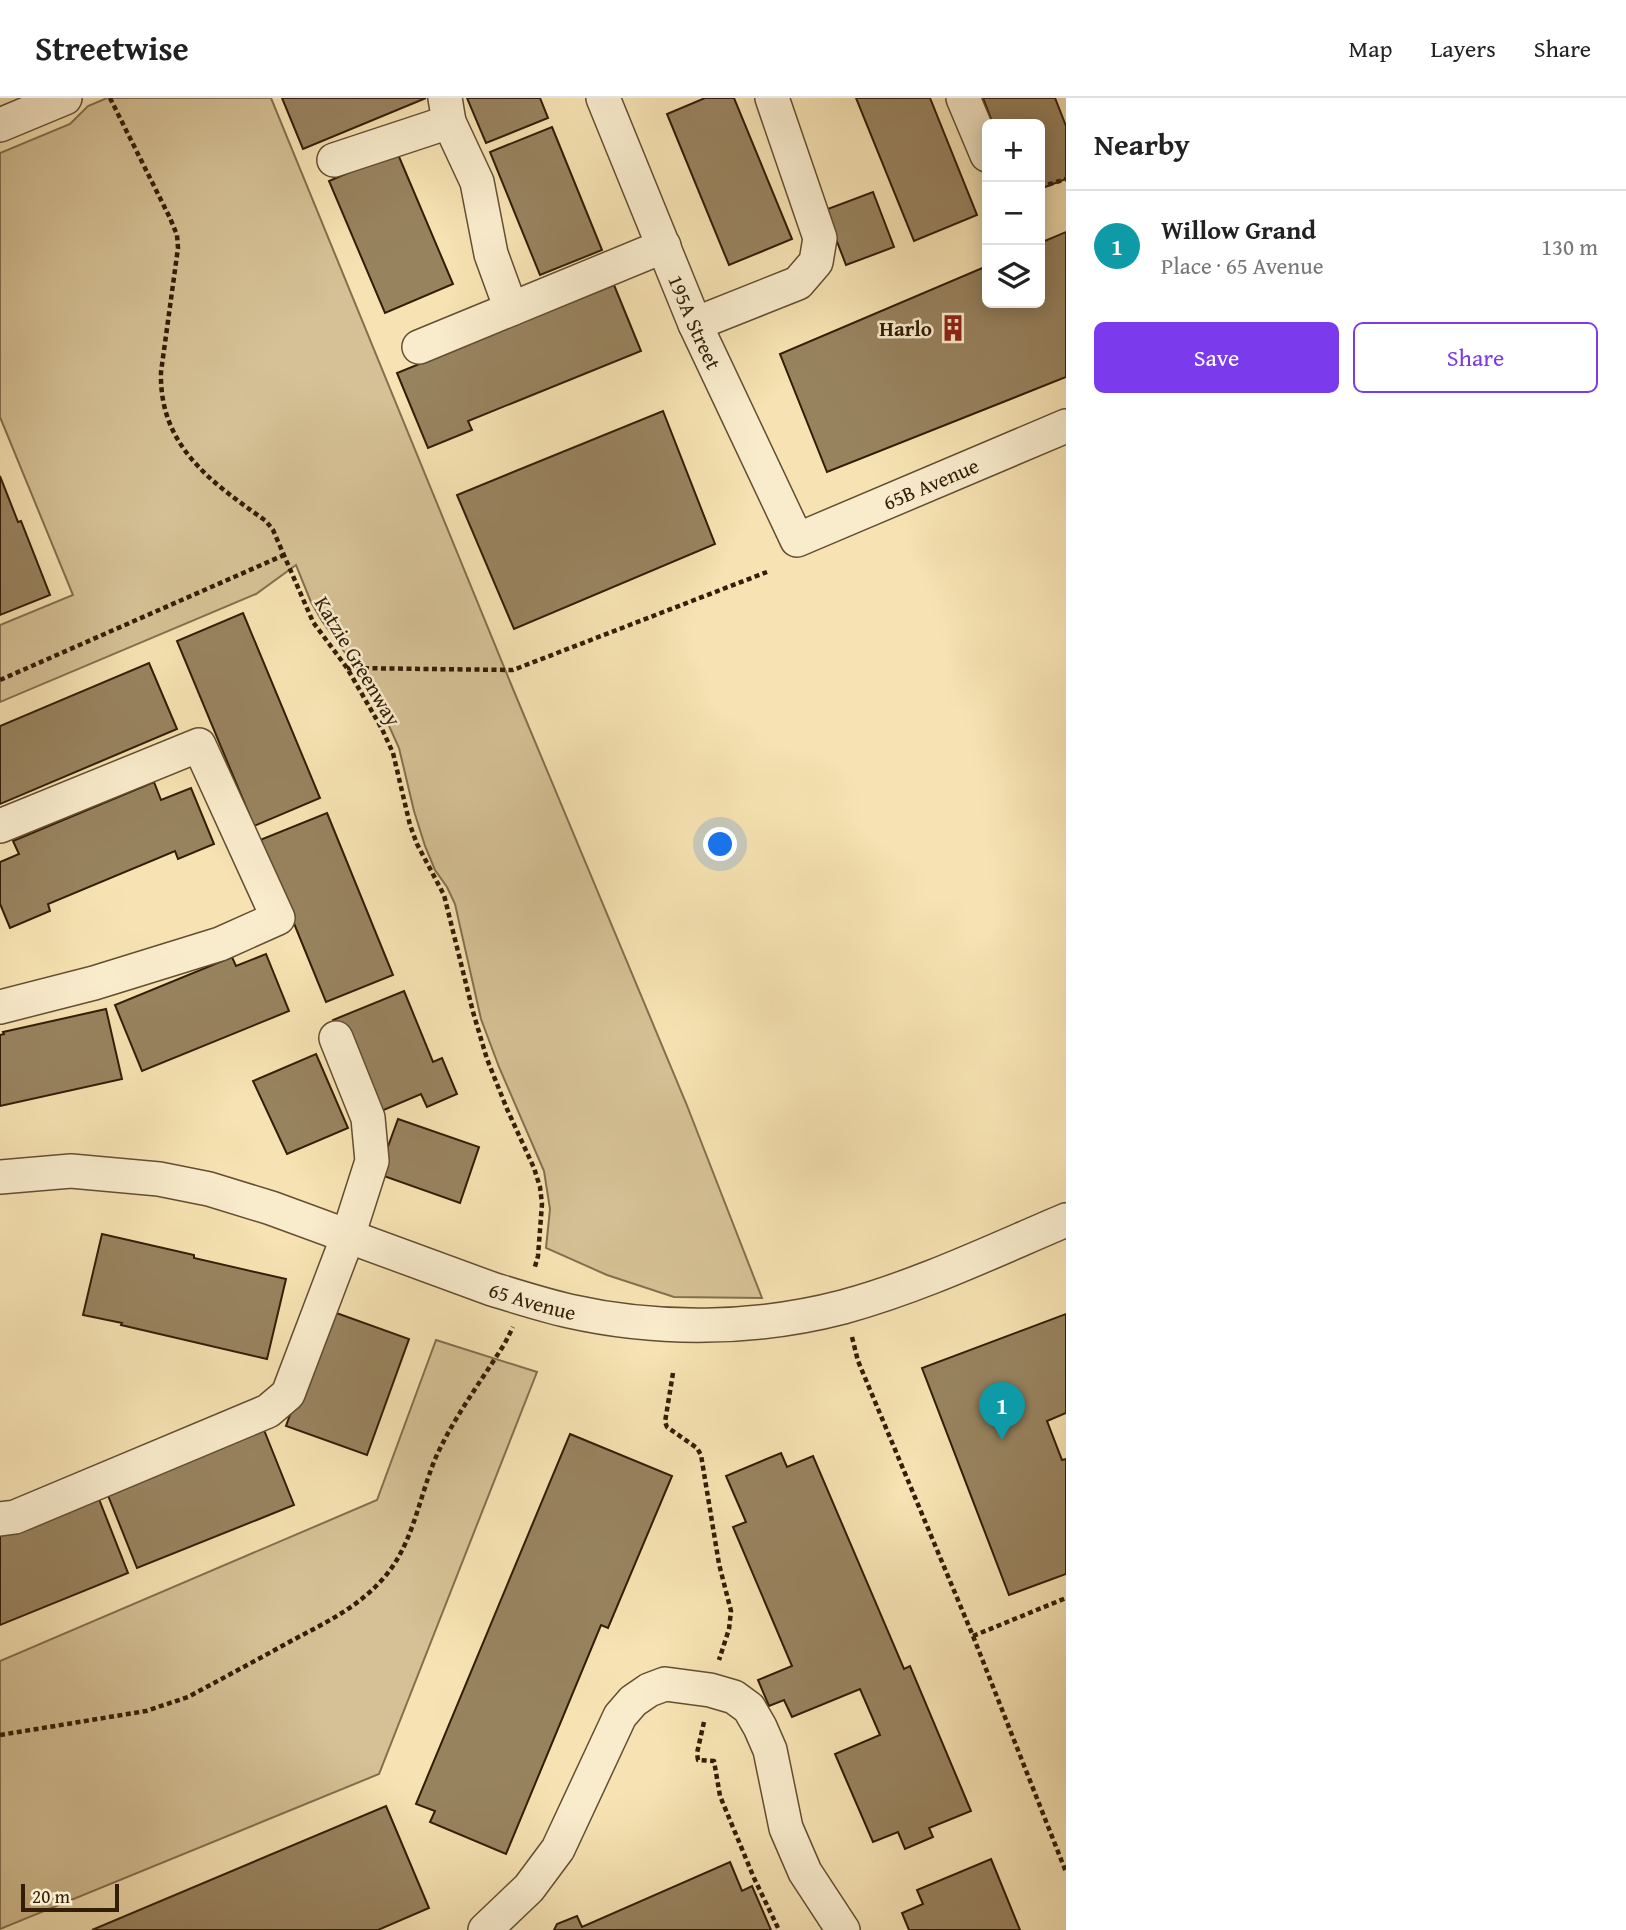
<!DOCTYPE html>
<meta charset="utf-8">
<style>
:root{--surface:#fff;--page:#f2f2f2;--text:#222;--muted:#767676;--line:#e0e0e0;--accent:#7c3aed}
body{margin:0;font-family:"Gentium Book Plus",serif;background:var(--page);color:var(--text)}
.controls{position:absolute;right:21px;top:21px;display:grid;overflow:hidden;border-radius:10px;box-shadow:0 4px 18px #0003}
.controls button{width:63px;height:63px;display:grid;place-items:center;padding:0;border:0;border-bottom:2px solid var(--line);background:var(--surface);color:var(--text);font:35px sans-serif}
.scale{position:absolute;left:21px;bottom:18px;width:98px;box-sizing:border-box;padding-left:7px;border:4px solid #321d06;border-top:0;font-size:19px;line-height:24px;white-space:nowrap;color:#321d06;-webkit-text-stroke:5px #f9eccd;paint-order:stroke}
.you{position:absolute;left:721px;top:747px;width:24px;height:24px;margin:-18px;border:5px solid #fff;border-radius:50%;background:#1a73e8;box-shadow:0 0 0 10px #1a73e833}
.badge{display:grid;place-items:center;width:46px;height:46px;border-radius:50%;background:var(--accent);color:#fff;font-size:23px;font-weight:700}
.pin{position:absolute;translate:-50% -58px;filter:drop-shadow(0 2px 4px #0008)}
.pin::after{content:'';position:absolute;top:37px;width:24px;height:21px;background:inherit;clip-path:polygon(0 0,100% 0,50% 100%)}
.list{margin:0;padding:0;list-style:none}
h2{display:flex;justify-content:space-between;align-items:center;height:91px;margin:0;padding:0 28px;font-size:30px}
h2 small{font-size:23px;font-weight:400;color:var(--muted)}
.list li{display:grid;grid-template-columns:46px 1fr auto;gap:21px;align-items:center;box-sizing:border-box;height:112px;padding:0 28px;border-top:2px solid var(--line)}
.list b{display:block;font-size:26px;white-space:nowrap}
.list p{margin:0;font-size:23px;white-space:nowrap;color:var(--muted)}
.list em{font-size:23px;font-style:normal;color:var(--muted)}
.actions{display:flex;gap:14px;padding:21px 28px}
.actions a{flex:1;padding:16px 0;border:2px solid var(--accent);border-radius:10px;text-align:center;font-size:24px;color:var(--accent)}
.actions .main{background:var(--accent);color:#fff}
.icon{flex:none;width:38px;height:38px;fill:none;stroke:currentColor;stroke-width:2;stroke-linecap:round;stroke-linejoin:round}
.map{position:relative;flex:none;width:1066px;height:1832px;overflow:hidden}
header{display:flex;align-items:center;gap:42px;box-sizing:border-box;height:98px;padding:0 35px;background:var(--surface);border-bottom:2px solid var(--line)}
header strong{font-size:33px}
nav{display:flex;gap:38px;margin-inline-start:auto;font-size:24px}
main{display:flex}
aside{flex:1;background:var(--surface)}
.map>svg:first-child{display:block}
.green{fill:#d5c195;stroke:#846f4e;stroke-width:2}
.building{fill:#98835f;stroke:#321d06;stroke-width:2}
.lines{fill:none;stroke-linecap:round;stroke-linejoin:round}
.minor-casing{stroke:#634e31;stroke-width:36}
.path{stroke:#321d06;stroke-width:4.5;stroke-dasharray:5 3.5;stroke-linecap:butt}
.minor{stroke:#f9eccd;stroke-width:33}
.labels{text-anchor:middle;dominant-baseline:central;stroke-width:5;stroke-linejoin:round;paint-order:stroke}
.street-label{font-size:21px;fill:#321d06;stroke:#f9eccd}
.poi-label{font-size:21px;font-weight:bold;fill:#321d06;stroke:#f9eccd;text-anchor:end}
</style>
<header>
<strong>Streetwise</strong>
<nav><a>Map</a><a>Layers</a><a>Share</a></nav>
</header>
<main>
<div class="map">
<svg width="1066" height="1832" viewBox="0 0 1066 1832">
<rect width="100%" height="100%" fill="#f6e2b2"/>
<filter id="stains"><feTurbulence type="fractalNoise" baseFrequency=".00286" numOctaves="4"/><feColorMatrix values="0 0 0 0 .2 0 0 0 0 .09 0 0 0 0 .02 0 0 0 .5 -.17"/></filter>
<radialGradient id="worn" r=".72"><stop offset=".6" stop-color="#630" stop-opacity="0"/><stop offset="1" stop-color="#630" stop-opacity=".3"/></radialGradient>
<g class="green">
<path d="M107,0H271L513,591L686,1005L762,1200L674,1199L607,1177L546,1150L550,1111L544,1073L499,969L481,921L455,806L447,789L435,772L425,748L414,713L399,650L390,630L364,581L322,523L311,504L296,467L256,496L0,604V527L73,497L0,319V55L70,26L88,8Z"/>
<path d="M436,1242L537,1274L379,1676L0,1831V1563L377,1402Z"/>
</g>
<g class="building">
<path d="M282,0H426L303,51Z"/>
<path d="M467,0H540L548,20L486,45Z"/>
<path d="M705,0H734L792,141L729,167L667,16Z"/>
<path d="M856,0H930L977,117L914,143Z"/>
<path d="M983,0H1055L1066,28V81L1040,91V26H993Z"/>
<path d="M552,29L602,152L540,177L490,54Z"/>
<path d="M397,54L453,186L385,215L329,83Z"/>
<path d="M873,94L894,149L846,167L825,112Z"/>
<path d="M1066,134V279L827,374L780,256L987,168V205H1040V145Z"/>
<path d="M614,187L641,253L468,323L472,332L428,350L397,275Z"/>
<path d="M663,313L715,446L514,531L457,397Z"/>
<path d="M0,378L18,424L21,423L50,497L0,517Z"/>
<path d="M243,515L320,700L254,728L177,543Z"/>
<path d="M149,565L177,631L0,706V628Z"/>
<path d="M154,684L161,702L191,690L214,746L178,761L175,753L48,806L50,813L10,830L0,806V764L19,756L13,743Z"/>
<path d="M327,715L393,877L326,904L260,742Z"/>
<path d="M266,856L289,913L142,973L115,907L232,859L236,868Z"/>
<path d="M404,893L433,964L442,960L457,996L427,1009L421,996L372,1017L333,922Z"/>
<path d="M106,911L122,981L0,1008V937L4,936L3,934Z"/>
<path d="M316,956L348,1030L287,1056L253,983Z"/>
<path d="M398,1021L479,1049L460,1105L378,1076Z"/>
<path d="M102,1136L194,1157V1160L286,1181L267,1261L121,1227L122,1225L83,1217Z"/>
<path d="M328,1212L409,1241L367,1357L286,1328Z"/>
<path d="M1066,1216V1315L1047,1323L1062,1362L1066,1361V1476L1009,1497L922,1270Z"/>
<path d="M262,1327L294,1407L137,1470L105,1390Z"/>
<path d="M570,1336L672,1378L608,1530L601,1527L506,1756L430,1724L435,1713L416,1706Z"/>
<path d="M781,1355L787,1369L813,1358L904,1571L910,1568L971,1713L929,1730L933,1739L905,1751L898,1734L873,1744L835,1656L880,1637L860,1591L792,1619L784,1602L769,1608L758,1582L792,1568L733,1429L746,1424L726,1378Z"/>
<path d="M97,1396L128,1475L0,1527V1435Z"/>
<path d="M386,1708L429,1810L378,1832H92Z"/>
<path d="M991,1761L1020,1832H909L902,1815L923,1806L917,1792Z"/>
<path d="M730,1764L742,1793L752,1788L771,1832H554L557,1826L577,1818L582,1829Z"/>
</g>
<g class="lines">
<defs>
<g id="minor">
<path d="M445,0L449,24L477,84L491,156L511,211"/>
<path id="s1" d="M603,0L695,226L797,442L1066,328"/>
<path d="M963,0L987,57"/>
<path d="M0,27L65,0"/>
<path d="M334,62L449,24"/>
<path d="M695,226L798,185L816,164L820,140L772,0"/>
<path d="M419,249L664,148"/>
<path d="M0,728L199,647L278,820L220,846L94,885L0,909"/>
<path id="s2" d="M0,1079L71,1073L159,1081L209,1091L271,1110L492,1191C518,1199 543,1207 569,1213C658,1233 755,1232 843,1209C920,1188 993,1153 1066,1122"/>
<path d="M0,1421L15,1419L268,1313L288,1296L348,1138L372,1063L368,1020L336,940"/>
<path d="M485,1832L529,1790L558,1751L620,1618L633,1603L649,1592L665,1586L710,1592L734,1599L749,1610L760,1629L770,1652L786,1730L805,1774L843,1832"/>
</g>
</defs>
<use href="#minor" class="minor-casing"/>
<g class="path">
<path d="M110,0L170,120L177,137L178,150L161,274C159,348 211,384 266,423L273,432L313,524L347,570L382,631L393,655L410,727L417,746L444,797L473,914L487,961L507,1011L534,1070L540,1089L542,1106L538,1158L534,1172"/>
<path d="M1040,89L1066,81"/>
<path d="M347,570L513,572L767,474"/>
<path d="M0,582L284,457"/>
<path d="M852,1239L858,1263L973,1538L1066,1774"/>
<path d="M673,1275L665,1324L667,1329L697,1350L701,1357L719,1466L731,1513L729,1531L719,1562"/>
<path d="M973,1538L1066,1500"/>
<path d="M704,1624L697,1655L698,1662L714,1663L720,1698L754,1780L779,1832"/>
<path d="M0,1637L146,1613L188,1599C223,1580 257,1562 291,1543C323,1526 355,1511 380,1484C413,1450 418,1401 436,1359C454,1319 482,1282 505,1245L513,1229"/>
</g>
<use href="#minor" class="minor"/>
</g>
<defs>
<symbol id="building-bare" viewBox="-9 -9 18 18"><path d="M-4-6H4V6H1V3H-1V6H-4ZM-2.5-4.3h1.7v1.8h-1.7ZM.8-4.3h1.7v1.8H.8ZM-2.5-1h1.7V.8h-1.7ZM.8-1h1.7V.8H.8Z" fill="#8f2418" stroke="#f9eccd" stroke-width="2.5" paint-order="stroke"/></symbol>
</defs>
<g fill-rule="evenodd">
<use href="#building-bare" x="934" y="211" width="38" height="38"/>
</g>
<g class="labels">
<g class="street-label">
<text stroke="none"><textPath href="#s1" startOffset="242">195A Street</textPath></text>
<text stroke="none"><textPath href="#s1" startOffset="628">65B Avenue</textPath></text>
<text transform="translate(358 563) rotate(59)">Katzie Greenway</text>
<text stroke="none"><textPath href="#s2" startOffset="553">65 Avenue</textPath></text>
</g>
<g class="poi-label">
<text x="932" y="230">Harlo</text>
</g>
</g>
<rect width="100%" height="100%" filter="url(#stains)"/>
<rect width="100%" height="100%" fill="url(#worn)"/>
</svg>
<div class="controls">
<button>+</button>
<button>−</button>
<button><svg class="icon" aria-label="layers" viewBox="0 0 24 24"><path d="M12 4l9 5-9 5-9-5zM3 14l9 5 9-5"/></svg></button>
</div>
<div class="scale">20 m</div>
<div class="you"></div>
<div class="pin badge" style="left:1002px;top:1342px;background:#0f9aa8">1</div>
</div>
<aside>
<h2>Nearby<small></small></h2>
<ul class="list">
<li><span class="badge" style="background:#0f9aa8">1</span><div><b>Willow Grand</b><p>Place · 65 Avenue</p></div><em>130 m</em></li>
</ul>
<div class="actions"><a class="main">Save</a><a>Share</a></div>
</aside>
</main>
